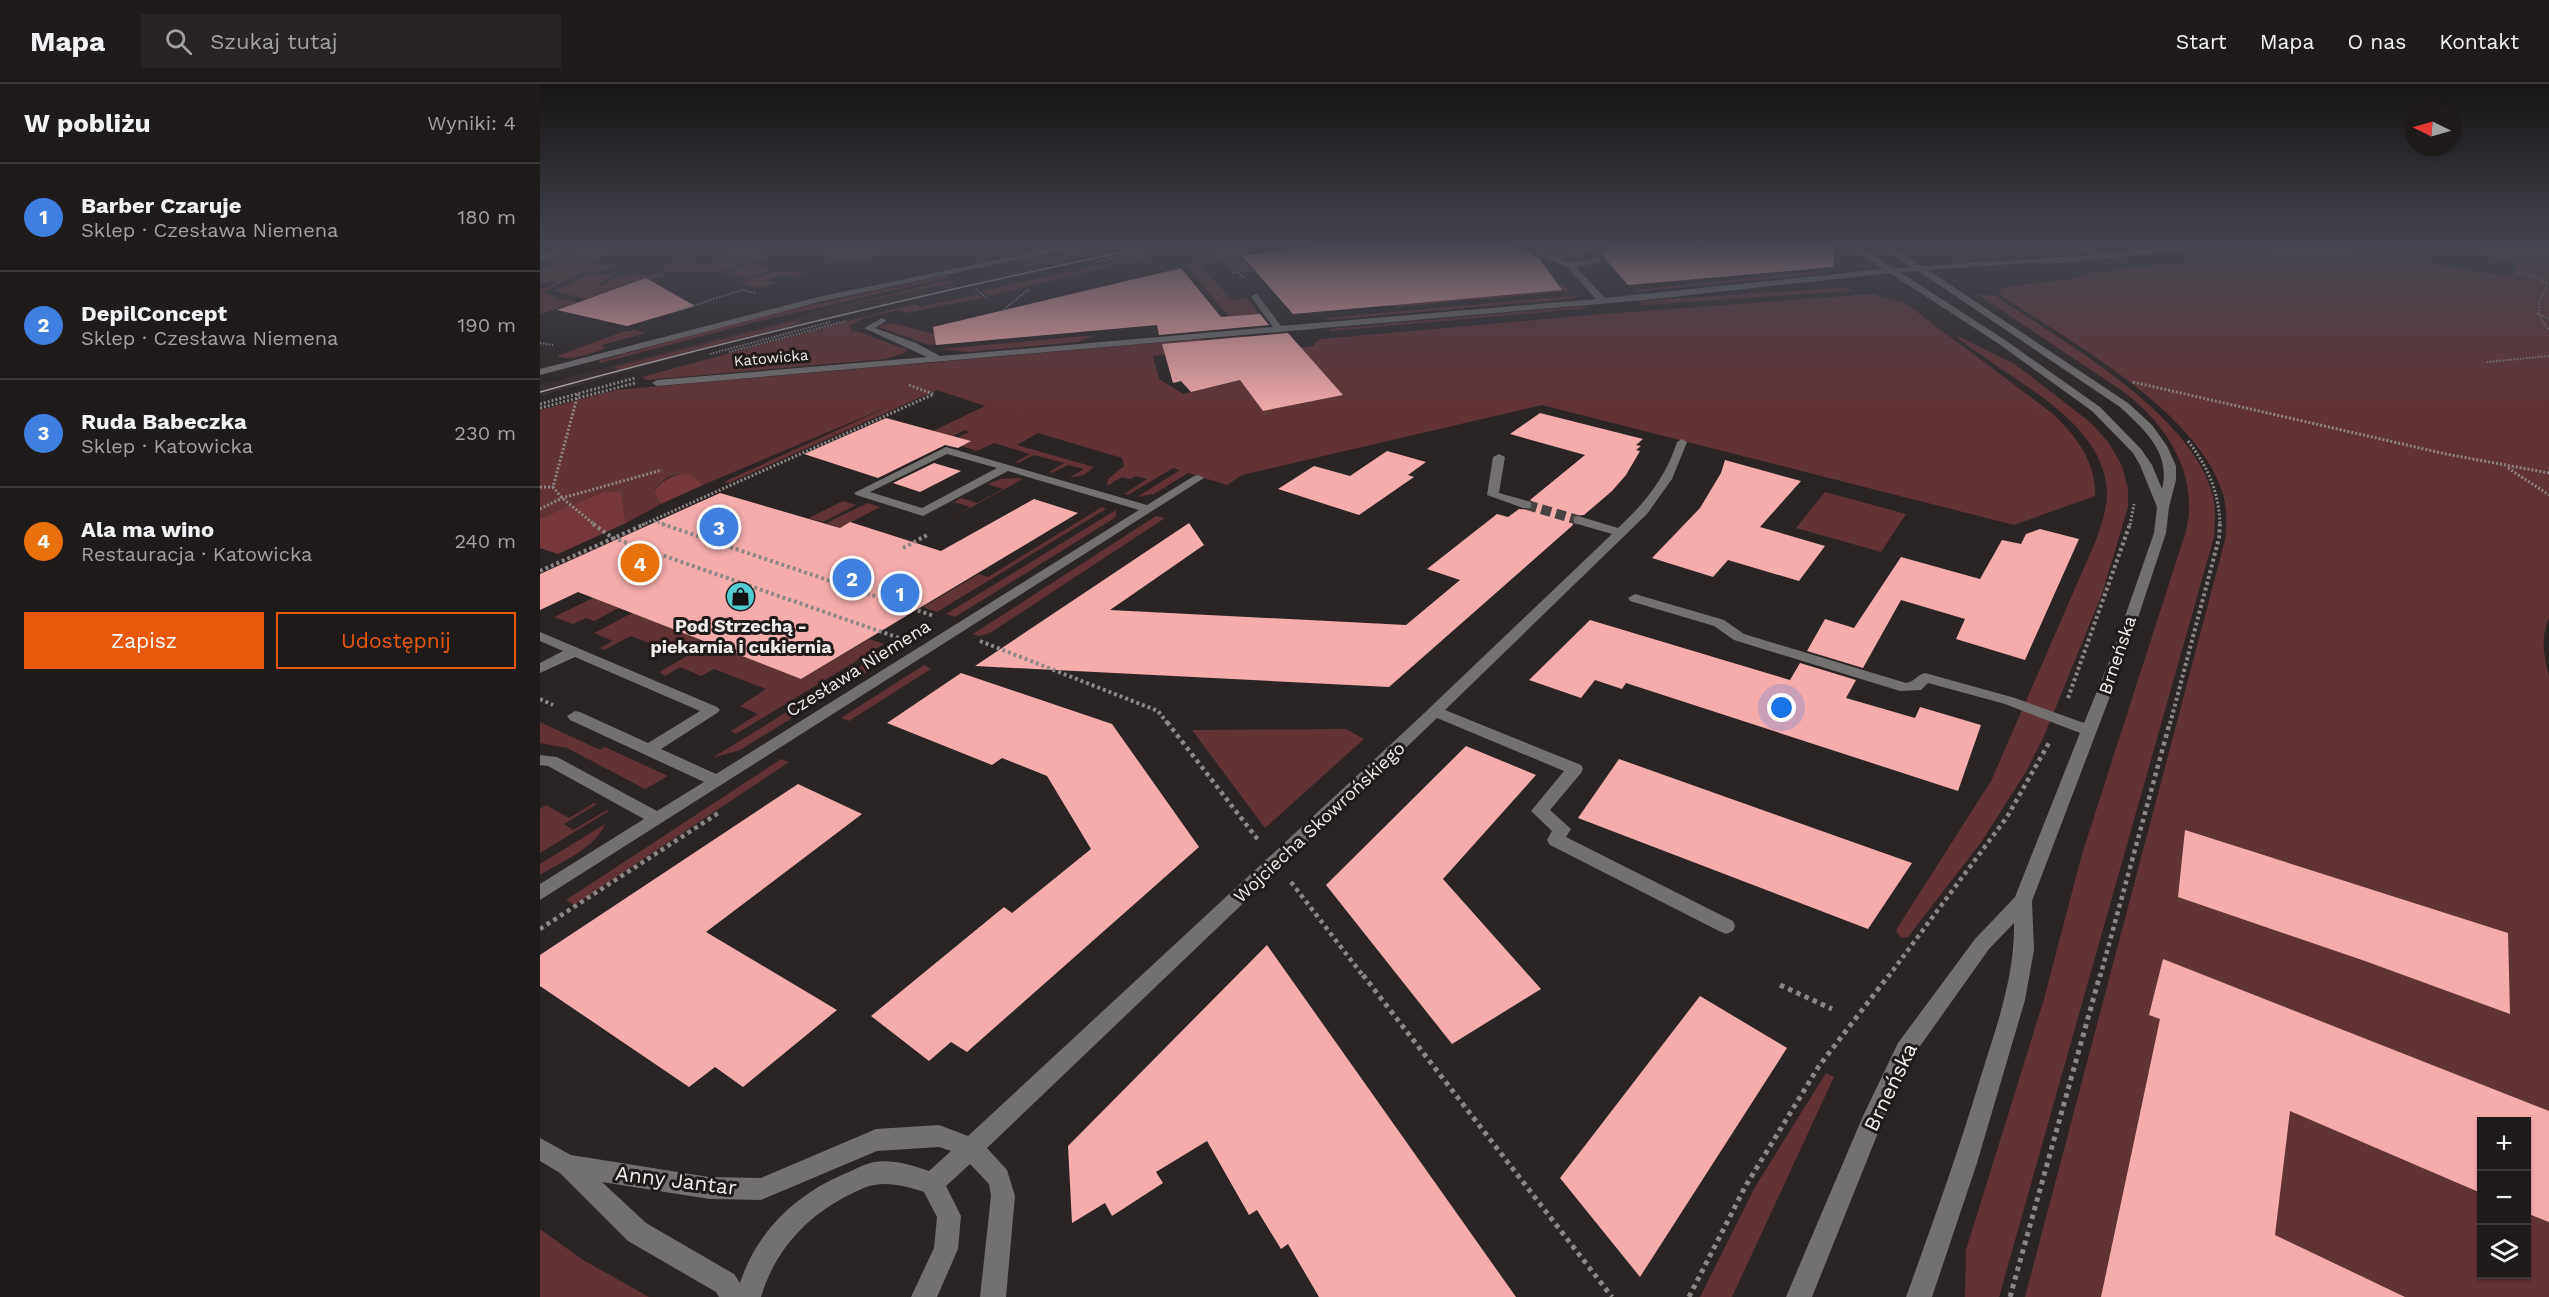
<!DOCTYPE html>
<html lang="pl">
<meta charset="utf-8">
<style>
:root{--surface:#201b1b;--page:#282424;--text:#f1f3f6;--muted:#a2a1a3;--line:#3d393a;--accent:#ea580c}
body{margin:0;font-family:"Work Sans",sans-serif;background:var(--page);color:var(--text)}
.controls{position:absolute;right:18px;bottom:18px;display:grid;overflow:hidden;border-radius:0px;box-shadow:0 2px 4px #0004}
.controls button{width:54px;height:54px;display:grid;place-items:center;padding:0;border:0;border-bottom:2px solid var(--line);background:var(--surface);color:var(--text);font:30px sans-serif}
.compass{position:absolute;left:1865px;top:18px;width:54px;height:54px;border-radius:50%;background:var(--surface);box-shadow:0 2px 4px #0004;rotate:275deg}
.you{position:absolute;left:1242px;top:624px;width:21px;height:21px;margin:-15px;border:4px solid #fff;border-radius:50%;background:#1a73e8;box-shadow:0 0 0 9px #1a73e833}
.badge{display:grid;place-items:center;width:39px;height:39px;border-radius:50%;background:var(--accent);color:#fff;font-size:20px;font-weight:700}
.pin{position:absolute;translate:-50% -50%;border:3px solid #fff;box-shadow:0 2px 6px #0006}
.list{margin:0;padding:0;list-style:none}
h2{display:flex;justify-content:space-between;align-items:center;height:78px;margin:0;padding:0 24px;font-size:26px}
h2 small{font-size:20px;font-weight:400;color:var(--muted)}
.list li{display:grid;grid-template-columns:39px 1fr auto;gap:18px;align-items:center;box-sizing:border-box;height:108px;padding:0 24px;border-top:2px solid var(--line)}
.list b{display:block;font-size:22px;white-space:nowrap}
.list p{margin:0;font-size:20px;white-space:nowrap;color:var(--muted)}
.list em{font-size:20px;font-style:normal;color:var(--muted)}
.actions{display:flex;gap:12px;padding:18px 24px}
.actions a{flex:1;padding:14px 0;border:2px solid var(--accent);border-radius:0px;text-align:center;font-size:21px;color:var(--accent)}
.actions .main{background:var(--accent);color:#fff}
.icon{flex:none;width:33px;height:33px;fill:none;stroke:currentColor;stroke-width:2;stroke-linecap:round;stroke-linejoin:round}
.map{position:relative;flex:none;width:2009px;height:1213px;overflow:hidden}
header{display:flex;align-items:center;gap:36px;box-sizing:border-box;height:84px;padding:0 30px;background:var(--surface);border-bottom:2px solid var(--line)}
header strong{font-size:28px}
nav{display:flex;gap:33px;margin-inline-start:auto;font-size:21px}
.search{width:420px;height:54px;background:var(--page);display:flex;align-items:center;gap:15px;box-sizing:border-box;padding:0 21px;border-radius:0px;color:var(--muted);font-size:22px}
main{display:flex}
aside{flex:1;background:var(--surface)}
.map>svg:first-child{display:block}
.built{fill:#392c2c}
.green{fill:#623335;fill-rule:evenodd}
.forest{fill:#77383b}
.building{fill:#f6abac}
.lines{fill:none;stroke-linecap:round;stroke-linejoin:round}
.minor-tunnel{stroke:#484242;stroke-width:10;stroke-dasharray:10 5;stroke-linecap:butt}
.path-far4{stroke:#8c8786;stroke-width:2;stroke-dasharray:1.5 1.5;stroke-linecap:butt}
.path-far3{stroke:#8c8786;stroke-width:3;stroke-dasharray:2 2;stroke-linecap:butt}
.path-far2{stroke:#8c8786;stroke-width:4;stroke-dasharray:3 3;stroke-linecap:butt}
.path-far1{stroke:#8c8786;stroke-width:4.5;stroke-dasharray:4 4;stroke-linecap:butt}
.path{stroke:#8c8786;stroke-width:5;stroke-dasharray:4.5 4.5;stroke-linecap:butt}
.minor{fill:#737070;fill-rule:evenodd}
.tram{stroke:#b8b3b2;stroke-width:1.5}
.labels{text-anchor:middle;dominant-baseline:central;stroke-width:6;stroke-linejoin:round;paint-order:stroke}
.far-street-label{font-size:15px;fill:#f1edec;stroke:#201b1a}
.poi-label{font-size:18px;font-weight:bold;fill:#f1edec;stroke:#201b1a}
.street-label{font-size:18px;fill:#f1edec;stroke:#201b1a}
.near-street-label{font-size:21px;fill:#f1edec;stroke:#201b1a}
</style>
<header>
<strong>Mapa</strong>
<div class="search"><svg class="icon" aria-label="search" viewBox="0 0 24 24"><circle cx="10" cy="10" r="6"/><path d="M15 15l6 6"/></svg>Szukaj tutaj</div>
<nav><a>Start</a><a>Mapa</a><a>O nas</a><a>Kontakt</a></nav>
</header>
<main>
<aside>
<h2>W pobliżu<small>Wyniki: 4</small></h2>
<ul class="list">
<li><span class="badge" style="background:#3f7fe0">1</span><div><b>Barber Czaruje</b><p>Sklep · Czesława Niemena</p></div><em>180 m</em></li>
<li><span class="badge" style="background:#3f7fe0">2</span><div><b>DepilConcept</b><p>Sklep · Czesława Niemena</p></div><em>190 m</em></li>
<li><span class="badge" style="background:#3f7fe0">3</span><div><b>Ruda Babeczka</b><p>Sklep · Katowicka</p></div><em>230 m</em></li>
<li><span class="badge" style="background:#e8710a">4</span><div><b>Ala ma wino</b><p>Restauracja · Katowicka</p></div><em>240 m</em></li>
</ul>
<div class="actions"><a class="main">Zapisz</a><a>Udostępnij</a></div>
</aside>
<div class="map">
<svg width="2009" height="1213" viewBox="0 0 2009 1213">
<rect width="100%" height="100%" fill="#2a2424"/>
<g class="built">
<path d="M592,161H625L446,198L439,193Z"/>
<path d="M413,198L420,204L160,267L0,312V301L37,291L256,234Z"/>
</g>
<g class="green">
<path d="M52,161H115L103,162L92,168H72L49,179L57,181L77,180L59,188L42,189L3,208L17,213L14,214L38,218L0,230V204H7L18,198H0V186L18,178L4,177L10,174H25Z"/>
<path d="M172,161H201L194,165L198,166L205,161H223L213,168H228L239,161H288L280,167H294L302,162L397,161L378,163L310,178L296,173L292,174L263,166L251,165L178,188H116L133,179L174,180L182,176L178,175L192,169L161,168Z"/>
<path d="M556,161H592L438,192L524,173L523,168Z"/>
<path d="M653,161H663L670,165L640,169L639,166L620,170L449,212L442,207Z"/>
<path d="M687,161H760L701,170L712,184L700,187L674,164Z"/>
<path d="M1816,161L1829,162L1796,165L1966,192L1977,187L1976,177L1877,161H2009V534C2000,555 2004,571 2009,592V1213H1485L1685,456C1687,441 1687,425 1683,410C1659,328 1531,258 1462,212L1459,206L1463,203L1532,195L1556,188L1599,183L1604,185L1613,184L1609,182C1621,180 1633,181 1645,180L1644,178ZM1942,1038H1986V1190H1942Z"/>
<path d="M671,174L673,177L659,180L692,216L707,214L724,235L711,236L710,231L691,235L646,181Z"/>
<path d="M216,179L229,184H239L207,194L184,189Z"/>
<path d="M243,185L265,190L255,193L243,191L226,196L236,199L220,204L199,199Z"/>
<path d="M1280,187L1289,189L1094,208L1096,206Z"/>
<path d="M129,190L46,215L15,207L47,191H75L56,201L61,202L83,191Z"/>
<path d="M407,191L410,193L212,239L61,279L58,277L227,231Z"/>
<path d="M406,197L415,198L254,233Z"/>
<path d="M1018,200H1024L1029,207L856,223L850,221L1015,207L1020,204Z"/>
<path d="M1307,203L1312,207L1103,221L1100,217Z"/>
<path d="M438,210L442,214L365,229L360,226L324,234L309,242L312,246L309,249L316,247L368,266L362,270L346,275L106,296L102,293L339,229L376,220L380,223Z"/>
<path d="M1333,210L1365,219L1512,329C1536,352 1556,377 1555,412L1474,441L1002,321L702,391L687,401L648,389L614,410L597,413L640,386L633,384L588,411L584,410L607,395L596,392L590,395L582,393L567,402L568,395L584,382L582,374L498,349L477,361L554,383L544,391L529,394L544,385L528,381L512,389L509,388L524,379L494,371L478,379L475,378L490,370L454,359L437,367L421,362L430,357L418,353L429,348L425,346L393,362L384,359L353,374L343,371L445,322L397,306L189,399L184,398L352,321L163,401C148,384 126,388 114,407L121,420L86,439L81,408H63L33,421L53,429L0,453V326L76,306L661,255L664,257L666,265L613,272L619,295L643,310L700,296L723,327L803,311L768,272L709,284L706,277L687,278L682,254L704,252L726,254L699,257V264L713,263L710,269L714,273V268L774,262L775,258L781,255L1063,230Z"/>
<path d="M1437,210L1456,212C1523,258 1652,329 1673,412C1676,426 1675,439 1674,453L1459,1213H1425L1426,1166L1504,915L1542,770L1646,447C1660,390 1625,338 1581,306Z"/>
<path d="M1043,211L1031,215L787,236L786,234Z"/>
<path d="M1034,223L1051,224L790,247L789,245Z"/>
<path d="M258,236L261,239L78,286L75,283Z"/>
<path d="M352,239L425,258L389,261L338,243Z"/>
<path d="M95,246L106,249L62,261L65,265C51,269 31,278 17,272L82,248Z"/>
<path d="M1414,250L1476,281L1550,338L1569,359L1582,382L1588,405V423L1562,510L1504,652L1487,686L1442,757L1368,853L1361,854L1356,846L1451,697L1557,454C1562,439 1567,424 1567,409C1565,346 1495,309 1450,277C1438,268 1423,260 1414,250Z"/>
<path d="M555,251L538,258L428,268L401,265Z"/>
<path d="M477,394L483,395L404,438L430,423L414,418L421,414L437,419L463,405L447,400L461,395Z"/>
<path d="M1285,408L1366,430L1341,468L1256,444Z"/>
<path d="M303,417L316,421L283,438L269,434Z"/>
<path d="M328,419L340,423L300,444L286,439Z"/>
<path d="M562,423L566,425L397,528L383,523L439,490L448,493Z"/>
<path d="M576,426V432L573,435L415,533L406,530Z"/>
<path d="M616,432L625,434L450,549L438,552L433,550Z"/>
<path d="M53,514L79,524L54,537L46,534L33,540L14,533Z"/>
<path d="M92,529L161,556L145,565L140,571L91,552L64,566L60,564L73,557L54,549Z"/>
<path d="M329,555L344,560L196,650L191,647L218,630L200,622L226,605L174,585L161,592L140,583L125,592L119,588L170,559L261,595Z"/>
<path d="M352,563L361,567L200,666L172,674Z"/>
<path d="M384,581L391,585L309,637L301,634Z"/>
<path d="M0,638L60,666L65,663L128,692L105,705L27,664L0,659Z"/>
<path d="M806,645L824,655L725,744L652,646Z"/>
<path d="M241,675L249,678L34,821L26,816Z"/>
<path d="M54,719L57,720L24,740L33,746L67,726L69,727L0,769V725L6,721L29,734Z"/>
<path d="M65,740C55,765 22,777 0,791V780Z"/>
<path d="M1286,989L1294,993L1192,1213H1160L1215,1103Z"/>
<path d="M0,1145L43,1176L109,1213H0Z"/>
</g>
<g class="forest">
<path d="M147,389L155,393L163,401L121,420L114,408C121,396 133,391 147,389Z"/>
<path d="M63,408H81L86,439L18,470L0,464V435Z"/>
</g>
<g class="building">
<path d="M773,161H974L999,174L1022,206L753,230L702,172Z"/>
<path d="M1068,161H1293L1294,183L1088,201L1058,166Z"/>
<path d="M641,184L681,233L720,230L729,241L619,251L617,241L396,261L393,243Z"/>
<path d="M106,194L155,222L87,242L17,226Z"/>
<path d="M748,249L803,311L723,327L700,296L651,308L641,297L633,299L622,260Z"/>
<path d="M1000,329L1103,355L1096,361L1101,362L1096,366L1100,367L1086,391L1072,407L1044,431L1032,432L1033,441L849,603L435,582L649,439L664,461L570,526L866,541L920,496L887,485L957,430L968,433L979,425L993,426V418L990,416L1045,371L970,350Z"/>
<path d="M346,334L431,357L418,364L405,361L338,394L264,370Z"/>
<path d="M847,367L886,378L868,391L874,393L819,431L738,405L774,382L810,392Z"/>
<path d="M1185,376L1261,397L1220,443L1285,462L1259,497L1188,476L1173,493L1112,474L1160,424L1181,389Z"/>
<path d="M394,379L421,387L380,408L353,399Z"/>
<path d="M180,409L300,444L310,438L401,467L494,415L538,429L261,595L38,508L0,526V490Z"/>
<path d="M1500,445L1539,455L1485,576L1416,555L1425,535L1361,516L1323,584L1267,567L1285,535L1314,544L1361,473L1440,495L1462,456L1481,460L1486,450Z"/>
<path d="M1050,536L1250,596L1260,579L1316,596L1306,614L1375,634L1380,623L1441,641L1418,707L1086,599L1082,605L1055,596L1041,614L989,596Z"/>
<path d="M421,589L572,640L659,763L427,968L411,958L389,977L331,932L464,823L472,829L551,765L507,692L462,674L452,681L347,639Z"/>
<path d="M926,662L996,691L903,795L1001,905L912,960L786,801Z"/>
<path d="M1079,675L1372,779L1328,845L1038,734Z"/>
<path d="M258,700L322,730L166,848L297,926L203,1003L175,983L149,1003L0,902V871Z"/>
<path d="M1645,746L1968,849L1970,930L1825,877L1638,813Z"/>
<path d="M727,861L976,1213H779L748,1160L741,1165L717,1126L709,1131L667,1057L616,1088L623,1099L572,1132L565,1119L532,1139L528,1062Z"/>
<path d="M1623,875L2009,1027V1138L1986,1129V1038H1941V1109L1750,1027L1735,1151L1865,1213H1561L1620,935L1609,931Z"/>
<path d="M1160,912L1247,964L1100,1193L1020,1094Z"/>
</g>
<g class="lines">
<path class="minor-tunnel" d="M987,421L1038,436"/>
<g class="path-far4">
<path d="M667,161L672,164L684,161"/>
<path d="M1151,161L1189,175"/>
<path d="M1953,161L2009,170"/>
<path d="M162,164L166,162L164,161"/>
<path d="M633,164L647,161"/>
<path d="M672,164L704,194"/>
<path d="M101,166L118,161"/>
<path d="M196,166L203,161"/>
<path d="M1708,169L1788,161"/>
<path d="M1184,172L1280,165"/>
<path d="M553,179L635,161"/>
<path d="M1975,188L1995,192L2008,200C1997,218 1994,230 2009,246"/>
<path d="M692,189L714,186"/>
<path d="M436,205L448,215"/>
<path d="M136,227L202,206L215,209"/>
<path d="M462,227L489,205"/>
<path d="M1997,229L2009,235"/>
<path d="M0,259L13,261"/>
<path d="M189,268L306,237"/>
<path d="M170,270L290,238"/>
<path d="M1947,278L2009,272"/>
</g>
<g class="path-far3">
<path d="M1593,298L1906,370L2009,389"/>
<path d="M369,301L393,310"/>
<path d="M38,310L13,403L22,414L55,441"/>
<path d="M0,320L95,294"/>
<path d="M0,324L95,299"/>
<path d="M1648,357C1668,383 1679,408 1680,441"/>
<path d="M1968,384L2009,411"/>
<path d="M0,403H13"/>
<path d="M0,425L22,414L122,386"/>
<path d="M114,437L126,441"/>
<path d="M102,441L394,310"/>
<path d="M1590,441L1594,420"/>
</g>
<g class="path-far2">
<path d="M53,440L73,454L359,554"/>
<path d="M122,440L394,532"/>
<path d="M363,464L389,450"/>
<path d="M0,487L105,440"/>
<path d="M440,557L618,627L628,640"/>
<path d="M1528,614L1590,440"/>
<path d="M0,615L13,621"/>
<path d="M1630,640L1679,454L1680,440"/>
</g>
<g class="path-far1">
<path d="M627,638L719,757"/>
<path d="M751,798L824,893"/>
<path d="M0,845L180,728"/>
<path d="M1348,893L1467,733L1510,657"/>
<path d="M1560,893L1630,638"/>
</g>
<g class="path">
<path d="M823,891L1072,1213"/>
<path d="M1240,901L1292,925"/>
<path d="M1149,1213L1205,1103L1279,982L1349,891"/>
<path d="M1470,1213L1560,891"/>
</g>
<g class="minor">
<path d="M22,161H33L0,177V172Z"/>
<path d="M528,161H544L279,218L0,291V285L278,213Z"/>
<path d="M976,161C991,161 1000,170 1013,172C1025,173 1049,161 1066,161L1021,175L1032,179L1059,174V178L1036,183L1065,214L1343,185L1308,161H1318L1353,184L1371,183L1337,161H1347L1381,182L1556,171L1527,161H1540L1564,170L1660,161H1692L1519,179H1485L1388,186L1588,319L1612,341L1627,362L1636,382V396L1629,423L1626,449L1585,573L1492,817L1494,866L1485,916L1437,1079L1392,1213H1366C1392,1141 1418,1069 1440,995C1456,944 1475,893 1474,839L1449,865L1373,972L1344,1034L1272,1213H1246L1323,1032L1358,959L1435,855L1475,813L1540,649L1465,620L1388,599L1381,606L1360,607L1194,556L1174,542L1090,517L1088,514L1095,510L1184,536L1204,550L1366,599C1374,598 1377,591 1385,589L1475,614L1544,639L1571,573L1614,449L1617,423L1600,381L1593,369L1552,327L1459,260L1350,189L1105,216L117,302L112,299L117,296L387,273L324,244L342,234L346,237L335,244L376,259L400,272L733,243L711,213L715,210L718,211L741,242L1056,215L1028,184ZM1378,187L1580,323C1605,346 1631,369 1622,405L1612,381L1601,365L1560,323L1465,256L1360,188Z"/>
<path d="M1142,355L1147,358L1132,395L1107,430L905,626L1041,681L1043,685L1041,689L1010,726L1031,745L1026,753L1193,837L1195,842L1193,847L1186,850L1179,847L1010,761L1007,756L1012,747L991,727L1024,687L897,634L447,1064L467,1086L475,1112L466,1213H440L451,1112L449,1100L430,1080L406,1102L421,1132L418,1165L397,1213H371L394,1164L397,1133L384,1108C369,1103 351,1098 334,1101C327,1102 319,1106 313,1109C268,1130 235,1166 221,1213H179L176,1208L88,1157L20,1089L0,1077V1054L31,1071L169,1093L221,1094L336,1045L399,1041L428,1052L878,635L1072,450L1034,439V433L1038,432L1078,444C1105,419 1126,393 1137,358ZM399,1063L411,1067L389,1087C372,1081 352,1075 334,1078C324,1080 314,1086 304,1090C255,1111 217,1147 200,1199L194,1190L106,1139L62,1098L169,1115L221,1116L337,1067Z"/>
<path d="M406,363L607,421L654,392L658,391L664,394L0,816V800L104,735L8,682L0,681V671L17,673L117,727L164,698L30,636L27,632L35,627L40,628L108,659L160,627L35,573L0,589V579L23,567L0,557V548L177,623L180,626L177,629L121,665L176,690L599,426L468,387L383,432L316,411L314,409ZM407,370L457,384L382,424L330,408Z"/>
<path d="M959,370L965,373L959,409L991,418V424H983L947,411L953,373Z"/>
</g>
<path class="tram" d="M0,308C204,252 410,204 617,161"/>
</g>
<linearGradient id="sky" x2="0" y2="1"><stop stop-color="#171414"/><stop offset="0.49" stop-color="#444550"/><stop offset="1" stop-color="#444550" stop-opacity="0"/></linearGradient>
<rect width="2009" height="331" fill="url(#sky)"/>
<defs>
<symbol id="shop-disc" viewBox="-11 -11 22 22"><circle r="9.5" fill="#52ccd0" stroke="#201b1a"/><path d="M-5-2.5h2.3a2.7 3.5 0 0 1 5.4 0H5L5.5 6h-11ZM-1.5-2.5h3a1.5 2.3 0 0 0-3 0Z" fill="#111"/></symbol>
</defs>
<g fill-rule="evenodd">
<use href="#shop-disc" x="184" y="496" width="33" height="33"/>
</g>
<g class="labels">
<g class="far-street-label">
<text transform="translate(231 274) rotate(-5)">Katowicka</text>
</g>
<g class="poi-label">
<text x="201" y="541">Pod Strzechą -<tspan x="201" dy="21">piekarnia i cukiernia</tspan></text>
</g>
<g class="street-label">
<text transform="translate(1577 571) rotate(-71)">Brneńska</text>
<text transform="translate(318 584) rotate(-32)">Czesława Niemena</text>
<text transform="translate(779 738) rotate(-43)">Wojciecha Skowrońskiego</text>
</g>
<g class="near-street-label">
<text transform="translate(1350 1003) rotate(-64)">Brneńska</text>
<text transform="translate(136 1096) rotate(7)">Anny Jantar</text>
</g>
</g>
</svg>
<div class="controls">
<button>+</button>
<button>−</button>
<button><svg class="icon" aria-label="layers" viewBox="0 0 24 24"><path d="M12 4l9 5-9 5-9-5zM3 14l9 5 9-5"/></svg></button>
</div>
<svg class="compass" viewBox="-18 -18 36 36"><path d="M0-13l5 13h-10z" fill="#e53935"/><path d="M0 13l5-13h-10z" fill="#a2a1a3"/></svg>
<div class="you"></div>
<div class="pin badge" style="left:360px;top:509px;background:#3f7fe0">1</div>
<div class="pin badge" style="left:312px;top:494px;background:#3f7fe0">2</div>
<div class="pin badge" style="left:179px;top:443px;background:#3f7fe0">3</div>
<div class="pin badge" style="left:100px;top:479px;background:#e8710a">4</div>
</div>
</main>
